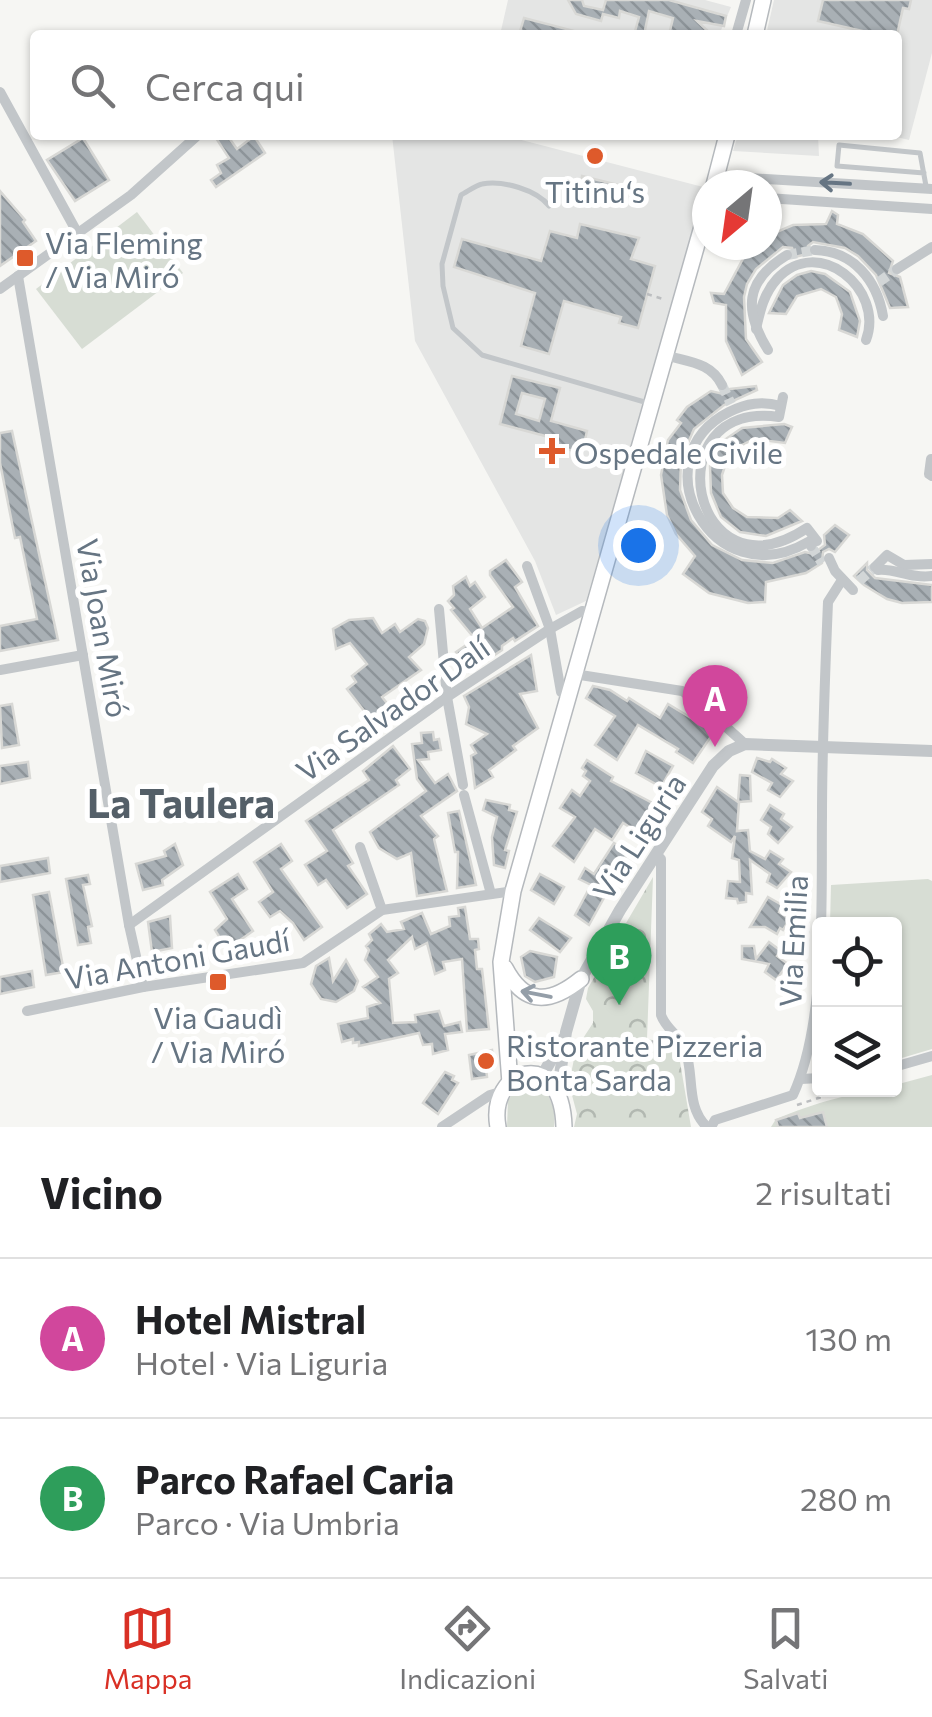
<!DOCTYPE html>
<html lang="it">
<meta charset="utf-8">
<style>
:root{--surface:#fff;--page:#f2f2f2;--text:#202124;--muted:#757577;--line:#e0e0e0;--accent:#d93025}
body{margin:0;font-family:Commissioner,sans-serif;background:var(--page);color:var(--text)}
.controls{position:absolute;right:30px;bottom:30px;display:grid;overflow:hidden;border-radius:10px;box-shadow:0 2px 8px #0004}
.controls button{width:90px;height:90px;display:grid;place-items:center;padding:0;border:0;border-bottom:2px solid var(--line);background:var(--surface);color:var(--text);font:50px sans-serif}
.compass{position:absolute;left:692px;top:170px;width:90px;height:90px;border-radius:50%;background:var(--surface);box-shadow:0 2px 8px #0004;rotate:209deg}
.you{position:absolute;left:638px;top:545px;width:35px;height:35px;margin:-25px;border:8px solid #fff;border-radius:50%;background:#1a73e8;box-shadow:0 0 0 15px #1a73e833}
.badge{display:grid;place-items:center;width:65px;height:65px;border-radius:50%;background:var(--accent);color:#fff;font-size:32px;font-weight:700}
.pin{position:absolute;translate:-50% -82px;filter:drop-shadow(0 2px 5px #0008)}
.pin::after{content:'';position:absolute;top:52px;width:35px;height:30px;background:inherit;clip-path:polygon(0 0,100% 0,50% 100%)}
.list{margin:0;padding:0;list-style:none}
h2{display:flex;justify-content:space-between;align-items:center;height:130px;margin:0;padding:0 40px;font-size:42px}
h2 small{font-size:32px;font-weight:400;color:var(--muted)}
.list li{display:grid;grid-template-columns:65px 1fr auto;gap:30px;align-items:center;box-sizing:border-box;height:160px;padding:0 40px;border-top:2px solid var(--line)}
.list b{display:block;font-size:38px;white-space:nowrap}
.list p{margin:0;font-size:32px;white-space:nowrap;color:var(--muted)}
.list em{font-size:32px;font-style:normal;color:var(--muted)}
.icon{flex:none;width:55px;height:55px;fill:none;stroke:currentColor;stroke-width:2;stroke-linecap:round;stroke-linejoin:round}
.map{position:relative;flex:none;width:932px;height:1127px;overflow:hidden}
.search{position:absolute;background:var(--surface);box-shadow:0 2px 8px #0004;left:30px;right:30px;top:30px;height:110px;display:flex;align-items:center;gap:25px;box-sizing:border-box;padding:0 35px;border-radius:10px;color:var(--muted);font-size:38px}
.sheet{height:450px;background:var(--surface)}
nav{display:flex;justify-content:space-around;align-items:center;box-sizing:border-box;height:140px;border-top:2px solid var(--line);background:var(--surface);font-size:28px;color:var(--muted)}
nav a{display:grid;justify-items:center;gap:5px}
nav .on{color:var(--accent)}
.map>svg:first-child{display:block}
.built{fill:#e4e5e4}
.grass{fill:#d7ddd4}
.park{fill:url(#park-crowns)}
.building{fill:url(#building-back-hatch);stroke:#d8d8d5;stroke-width:2.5;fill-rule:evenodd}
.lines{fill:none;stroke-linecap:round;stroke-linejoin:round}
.minor-tunnel{stroke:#d2d6d7;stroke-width:10;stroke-dasharray:10 5;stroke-linecap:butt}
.primary-casing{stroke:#b5b9bd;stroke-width:18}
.path{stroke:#bcbec0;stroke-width:2.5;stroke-dasharray:5 5;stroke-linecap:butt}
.service{stroke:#c2c6c9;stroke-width:5}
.minor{stroke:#c2c6c9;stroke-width:10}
.tertiary{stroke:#c2c6c9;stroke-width:12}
.primary{stroke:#fff;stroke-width:15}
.oneway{stroke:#667583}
.oneway2{stroke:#949ea8}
.poi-dot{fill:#de5a2b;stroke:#fff;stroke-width:4}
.labels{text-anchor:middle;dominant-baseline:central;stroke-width:10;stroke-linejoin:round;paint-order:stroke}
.poi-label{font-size:30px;fill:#667583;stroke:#fff;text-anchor:start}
.street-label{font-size:30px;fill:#667583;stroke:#fff}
.district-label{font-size:40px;font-weight:bold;fill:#545f68;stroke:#fff}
</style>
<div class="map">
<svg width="932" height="1127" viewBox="0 0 932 1127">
<defs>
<pattern id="park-crowns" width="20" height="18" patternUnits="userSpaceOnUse" patternTransform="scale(2.5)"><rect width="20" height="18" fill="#d7ddd4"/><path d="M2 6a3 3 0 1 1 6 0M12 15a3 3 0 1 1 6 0" fill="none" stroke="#b2b8b1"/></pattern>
<pattern id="building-back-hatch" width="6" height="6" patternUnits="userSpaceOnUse" patternTransform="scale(2.5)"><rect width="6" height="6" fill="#a9b0b5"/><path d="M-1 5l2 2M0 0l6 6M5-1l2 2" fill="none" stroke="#8d9499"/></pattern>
</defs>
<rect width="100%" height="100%" fill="#f6f6f3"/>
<g class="built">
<path d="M508,0H705L731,7L719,35H500Z"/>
<path d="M774,0H932V53L909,140L888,135H897V35H766Z"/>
<path d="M392,135H502L707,188L586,601L556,615L535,561L415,341Z"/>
<path d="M738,135H818L819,156L733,151Z"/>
</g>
<g class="grass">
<path d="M137,212L183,273L82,349L36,289Z"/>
<path d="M928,879L932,881V1049L895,1060L894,924H830L831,885Z"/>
<path d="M932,1075V1127H771L776,1119C812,1104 856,1090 894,1090L895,1085Z"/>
<path d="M529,1083L543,1087C552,1101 556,1111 554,1127H507L508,1100L519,1086Z"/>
</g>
<path class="park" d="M653,877L647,1039L677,1044L691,1127H574L577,1114L569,1084L576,1049L593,1023V1011L586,999L588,988Z"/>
<g class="building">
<path d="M568,0H582L584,6L603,10L606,0H669L726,16L724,26L697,21L712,35H669L673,18L649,11L644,35H634L639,17L620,11L619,18L603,14L601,21L576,14Z"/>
<path d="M823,0H911L909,9L903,8L897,35H880L818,21Z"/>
<path d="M524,18L578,32L577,35H519Z"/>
<path d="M214,135H227L237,149L254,136L265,153L216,187L211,180L221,173L217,165L229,158Z"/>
<path d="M83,138L109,180L75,201L47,160Z"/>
<path d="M582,176L626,187L623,198H619L618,202L580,193Z"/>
<path d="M0,191L25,220L23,222L36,241L0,266Z"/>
<path d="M832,211L838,215L837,224L863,234L893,261L889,273L900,277L908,307L890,308L876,275L858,256L845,248L813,242L808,246L807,254L795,257L792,248L783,247L756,269L747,284L744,297L746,339L762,362L742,375L726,341V305L714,303L711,293L724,294L745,255L756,245H767V236L793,225L826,224Z"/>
<path d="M580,224L639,238L631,259L655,266L638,328L619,323L621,317L564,301L549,354L521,346L535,293L454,267L462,239L541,261L550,231L577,238Z"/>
<path d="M811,271L825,274L850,292L860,321L857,337L839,330L842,314L836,297L821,289L797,296L786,314L769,313L783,285L797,275Z"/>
<path d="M512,376L560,388L551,421L587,431L582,453L547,444L549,437L500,424ZM522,393L545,399L539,421L516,414Z"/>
<path d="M756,386L757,390L724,405L694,429L681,459L680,490L691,520L712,545L742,560L773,563L805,552L813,554L825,545L824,535L835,525L849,535L835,552L829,549L823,552L822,563L806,573L766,582L765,602L748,603L709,593L683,574L695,556L676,534L667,515L661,475L668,440L681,423L677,420L687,407L711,391L723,394L730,389Z"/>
<path d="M784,424L792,427L785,443L754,439L740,446L727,460L722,475L723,493L733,508L747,517L778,518L790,510L802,521L766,536L740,532L721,517L711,493L710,466L720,443L742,428Z"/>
<path d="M12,431L58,640L0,651V626L37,619L20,537L15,538L0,463V433Z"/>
<path d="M506,560L522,582L515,587L538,626L515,641L513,638L502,646V650L469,672L456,652L475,639L451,610L454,608L448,601L454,595L453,586L466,577L470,586L475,582L485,597L470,609L482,628L513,607L490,575V571Z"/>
<path d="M867,563V570L875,578L932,585V602L902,603L887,599L864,585L854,576Z"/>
<path d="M373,618L382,633L395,624L400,632L418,619L425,621L428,628L424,644L409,657L421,670L382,697L390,707L372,721L347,689L356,682L352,676L367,664L350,643L336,649L333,629L349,620Z"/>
<path d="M531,655L537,691L520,694L538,728L513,746L516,750L489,770L493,777L475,788L471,756L476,753L471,745L487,734L466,724L469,707L464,696Z"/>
<path d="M593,686L610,690L627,701L629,698L660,718L668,704L714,732L693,763L676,752L678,749L638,725L617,760L595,745L615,716L586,698Z"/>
<path d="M12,704L19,745L2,748L0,706Z"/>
<path d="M433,732L434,740L439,739L441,750L428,752L429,759L418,760L435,783L448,774L457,791L421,816L438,836L434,839L447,891L417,896L411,853L397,859L379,848L370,832L426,791L417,779L412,744L422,743L421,733Z"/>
<path d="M393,746L410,769L396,780L399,785L333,830L353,863L348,866L367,894L347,908L326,880L318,885L305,865L327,851L306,821L369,780L363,771Z"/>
<path d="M646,751L673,766L661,787L636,773Z"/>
<path d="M757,758L770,762L772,759L786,768L781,774L793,781L780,797L768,790L772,783L752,772Z"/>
<path d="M587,760L613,777L611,781L658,806L641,834L623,823L612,840L595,829L574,862L553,846L575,817L560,808L572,790L580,796L590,781L583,776L586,771L582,768Z"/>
<path d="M28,762L30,778L0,784V766Z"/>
<path d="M740,775L750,776L751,801L739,802L737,831L748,830L750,851L765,859L770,851L783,859L779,864L791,872L777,888L767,882L770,874L750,860L752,894L746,893V902L738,903L737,899L726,898L728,881L740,882L739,860L732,858L735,836L731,842L708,826L712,819L702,812L717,787L738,802Z"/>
<path d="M486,800L510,805L509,810L517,812L505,850L509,851L505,868L494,865L492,837L497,817L483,810Z"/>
<path d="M770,805L784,814L781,819L792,827L778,843L768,834L771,827L761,820Z"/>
<path d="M459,811L476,885L457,888L458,852H455L448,813Z"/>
<path d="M614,843L629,852L600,893L605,896L589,925L575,915L591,885L579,879L585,868L594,874Z"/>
<path d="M175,844L183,865L162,880L163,885L143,890L136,864L166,856L164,851Z"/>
<path d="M281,844L292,861L281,869L322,927L304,940L293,923L280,911L270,917L259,902L273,892L254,862Z"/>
<path d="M48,858L50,873L0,882V866Z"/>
<path d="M238,874L247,889L232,899L253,931L233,945L231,942L225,946L215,930L227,919L210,892Z"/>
<path d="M540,874L564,887L554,904L531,890Z"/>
<path d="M88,875L90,884L83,885L92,926L88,927L91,943L78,945L66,879Z"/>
<path d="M49,892L64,972L46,975L33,895Z"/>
<path d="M768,897L782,905L779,912L790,919L783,930L780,928L777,934L765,927H750Z"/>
<path d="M465,907L470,939H478L479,949L475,950L477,969H482L489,1029L467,1031L462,959L443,962L445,970L435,974L427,943L415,949L412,937L388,960L398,973L389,979L393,1023L416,1022L415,1015L439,1011L444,1026L460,1022L462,1032L445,1034L448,1050L433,1054L432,1044L423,1045L419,1033L359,1046V1042L353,1043V1039L342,1042L338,1024L368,1018L367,1007L380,1003L363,987L378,977L365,960L369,950L366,946L372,940L369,934L381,924L387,932L404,929L401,922L422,913L431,934L450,926L449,917L459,916L458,908Z"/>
<path d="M170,916L172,948L152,952L148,922Z"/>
<path d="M539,918L571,938L560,952L530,930Z"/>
<path d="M769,942L781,951L777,956L788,964L776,980L765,972L769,964L742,959V946H754L756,959Z"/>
<path d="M530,951L557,957L554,977L535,982L525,976L521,957Z"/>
<path d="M329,958L333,981L346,960L358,981L354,991L336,1002L321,999L311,984L316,966Z"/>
<path d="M32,971L34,987L0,994V977Z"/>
<path d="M492,1050L494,1066L486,1068L487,1077L472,1079L469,1055Z"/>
<path d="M445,1072L454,1076L452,1080L458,1083L438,1114L423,1103Z"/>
<path d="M823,1112L827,1127H778L776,1120L798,1113L800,1118Z"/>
</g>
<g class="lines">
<g class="minor-tunnel">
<path d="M787,255L815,250"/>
<path d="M879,282L897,269"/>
<path d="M722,385L731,404"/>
<path d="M811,546L822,563"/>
<path d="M859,581L875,567"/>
</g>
<defs>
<g id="primary">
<path d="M755,35L763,0"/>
<path d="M714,185L727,135"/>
<path d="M505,968C525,1006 550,1004 581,979"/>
<path d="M510,1083L501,962L513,891L707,209"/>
<path d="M498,1127C487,1068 562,1045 564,1127"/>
</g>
</defs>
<use href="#primary" class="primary-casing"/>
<g class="path">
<path d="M647,294L666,300"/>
<path d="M574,1042L596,1050L641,1052L662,1033"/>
<path d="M797,1105L843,1090"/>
</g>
<g class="service">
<path d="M924,173L837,166L839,145L920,153L926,186"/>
<path d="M549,206C537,190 503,180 482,184C476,185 467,192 461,195L442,264L443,286L453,328L482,355L648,403"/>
</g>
<g class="minor">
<path d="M736,35L746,0"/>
<path d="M0,92L78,234"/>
<path d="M716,176L932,189"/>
<path d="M767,198L932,209"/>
<path d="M815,250C854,251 877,281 883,316"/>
<path d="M897,269L932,247"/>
<path d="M18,276L129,925L143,987"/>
<path d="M0,289L131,195L198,135"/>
<path d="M756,329C760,311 764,293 777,279C818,234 885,289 866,340"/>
<path d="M768,350C744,311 744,281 787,255"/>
<path d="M665,355C688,362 711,362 722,385"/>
<path d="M783,397L779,417C652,399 691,605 807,528L817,541"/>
<path d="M781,406C762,401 747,403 729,412C638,458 712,598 808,542L811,546"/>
<path d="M931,459L929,474L932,476"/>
<path d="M829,558L835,571L853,590"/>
<path d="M527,566L550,629L561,692L568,693"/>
<path d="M875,567L887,555L904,565L932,564"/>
<path d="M878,570C895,568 910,579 932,576"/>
<path d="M439,609L447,697L463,785"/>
<path d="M0,670L83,655"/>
<path d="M574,674L682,691L695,699L745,744"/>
<path d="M464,795L491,894"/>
<path d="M360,847L382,910"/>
<path d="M656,854L661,859V1015C666,1029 679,1035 685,1049C695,1075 685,1106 707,1127"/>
<path d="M129,925L447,697L550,629L582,611L591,613"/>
<path d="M27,1011L143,987L303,963L382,910L513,891"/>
<path d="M894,1067L932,1056"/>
<path d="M801,1079L820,1078"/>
<path d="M442,1127L490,1095L504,1091"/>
<path d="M711,1127L715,1120L793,1095C827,1021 821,899 822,816C822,745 825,674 828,602L842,580"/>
</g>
<g class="tertiary">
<path d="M542,1076L563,1039"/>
<path d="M558,1090L566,1032L581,979L620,910L713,766L729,751L745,744L932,751"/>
</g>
<use href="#primary" class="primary"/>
</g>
<defs><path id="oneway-shaft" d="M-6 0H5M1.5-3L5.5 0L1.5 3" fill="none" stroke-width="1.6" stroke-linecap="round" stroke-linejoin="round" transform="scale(2.5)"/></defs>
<use class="oneway" href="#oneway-shaft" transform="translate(835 183) rotate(-177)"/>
<use class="oneway2" href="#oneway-shaft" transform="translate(536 994) rotate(-169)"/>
<g class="poi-dot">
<circle cx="595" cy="156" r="10"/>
<rect x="15" y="248" width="20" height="20" rx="5"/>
<path d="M547 436h10v10h10v10h-10v10h-10v-10h-10v-10h10z"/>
<rect x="208" y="972" width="20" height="20" rx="5"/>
<circle cx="486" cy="1061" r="10"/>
</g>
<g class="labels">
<g class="poi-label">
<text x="595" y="190" text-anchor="middle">Titinu‘s</text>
<text x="45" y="241">Via Fleming<tspan x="45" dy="34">/ Via Miró</tspan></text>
<text x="574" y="451">Ospedale Civile</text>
<text x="218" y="1016" text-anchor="middle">Via Gaudì<tspan x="218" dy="34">/ Via Miró</tspan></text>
<text x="506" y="1044">Ristorante Pizzeria<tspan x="506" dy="34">Bonta Sarda</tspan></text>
</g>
<g class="street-label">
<text transform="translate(104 628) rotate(80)">Via Joan Miró</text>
<text transform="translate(392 708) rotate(-35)">Via Salvador Dalí</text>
<text transform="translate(638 836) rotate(-57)">Via Liguria</text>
<text transform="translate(792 941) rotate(-87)">Via Emilia</text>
<text transform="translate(177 958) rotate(-10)">Via Antoni Gaudí</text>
</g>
<g class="district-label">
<text x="181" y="801">La Taulera</text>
</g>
</g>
</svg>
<div class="controls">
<button><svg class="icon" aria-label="locate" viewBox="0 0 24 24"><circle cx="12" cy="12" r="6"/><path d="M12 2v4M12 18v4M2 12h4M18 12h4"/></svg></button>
<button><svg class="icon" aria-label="layers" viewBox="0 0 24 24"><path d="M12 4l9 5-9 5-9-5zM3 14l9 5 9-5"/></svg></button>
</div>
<svg class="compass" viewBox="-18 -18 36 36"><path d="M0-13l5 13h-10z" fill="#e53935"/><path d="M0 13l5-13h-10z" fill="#757577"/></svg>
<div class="you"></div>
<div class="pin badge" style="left:715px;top:747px;background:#d1479c">A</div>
<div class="pin badge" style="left:619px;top:1005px;background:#2e9e5b">B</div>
<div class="search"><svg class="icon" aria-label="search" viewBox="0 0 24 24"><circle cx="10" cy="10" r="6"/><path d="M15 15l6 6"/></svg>Cerca qui</div>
</div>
<section class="sheet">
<h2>Vicino<small>2 risultati</small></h2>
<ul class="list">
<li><span class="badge" style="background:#d1479c">A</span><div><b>Hotel Mistral</b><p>Hotel · Via Liguria</p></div><em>130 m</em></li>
<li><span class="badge" style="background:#2e9e5b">B</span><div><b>Parco Rafael Caria</b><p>Parco · Via Umbria</p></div><em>280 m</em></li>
</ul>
</section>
<nav>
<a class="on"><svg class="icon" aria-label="map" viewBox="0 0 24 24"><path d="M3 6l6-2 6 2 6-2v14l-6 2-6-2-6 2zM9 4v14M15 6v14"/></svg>Mappa</a>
<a><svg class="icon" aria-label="directions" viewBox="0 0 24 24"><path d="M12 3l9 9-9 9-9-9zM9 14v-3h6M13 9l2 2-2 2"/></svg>Indicazioni</a>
<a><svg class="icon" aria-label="saved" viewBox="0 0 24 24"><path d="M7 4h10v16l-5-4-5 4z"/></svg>Salvati</a>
</nav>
